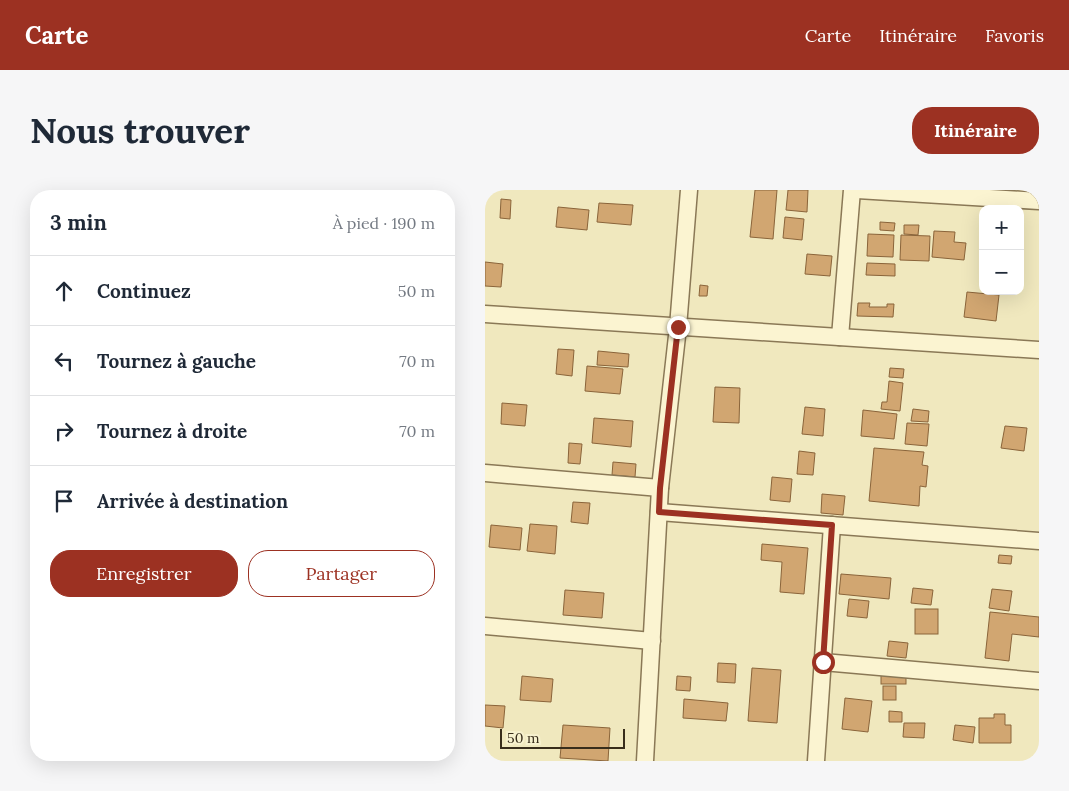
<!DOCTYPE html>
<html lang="fr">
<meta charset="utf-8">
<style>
:root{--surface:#fff;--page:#f6f6f7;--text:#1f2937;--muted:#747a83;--line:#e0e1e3;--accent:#9c3122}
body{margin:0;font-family:Lora,serif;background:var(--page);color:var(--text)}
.controls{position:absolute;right:15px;top:15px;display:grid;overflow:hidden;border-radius:10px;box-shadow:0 5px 20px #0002}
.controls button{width:45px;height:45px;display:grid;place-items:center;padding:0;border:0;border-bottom:1px solid var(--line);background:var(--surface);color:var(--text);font:25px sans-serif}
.scale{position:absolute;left:15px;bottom:12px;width:125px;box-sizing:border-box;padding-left:5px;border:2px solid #382d1b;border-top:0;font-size:14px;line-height:18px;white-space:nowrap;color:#382d1b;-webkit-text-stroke:4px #f7f1ce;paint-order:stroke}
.stop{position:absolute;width:15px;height:15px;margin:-11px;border:4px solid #9c3122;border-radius:50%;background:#fff}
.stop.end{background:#9c3122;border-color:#fff;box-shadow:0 1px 5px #0008}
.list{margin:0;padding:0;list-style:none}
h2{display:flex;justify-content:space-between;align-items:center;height:65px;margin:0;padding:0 20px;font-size:21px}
h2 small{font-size:16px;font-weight:400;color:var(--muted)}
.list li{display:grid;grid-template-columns:32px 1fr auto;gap:15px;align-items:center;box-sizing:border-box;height:70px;padding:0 20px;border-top:1px solid var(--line)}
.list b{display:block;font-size:19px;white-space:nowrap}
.list em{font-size:16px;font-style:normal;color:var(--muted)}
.actions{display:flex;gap:10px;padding:15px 20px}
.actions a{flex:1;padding:11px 0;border:1px solid var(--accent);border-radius:20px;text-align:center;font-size:18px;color:var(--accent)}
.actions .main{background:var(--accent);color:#fff}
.icon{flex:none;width:28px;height:28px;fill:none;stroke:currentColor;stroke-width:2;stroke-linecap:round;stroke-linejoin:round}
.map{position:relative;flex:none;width:554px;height:571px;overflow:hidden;border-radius:20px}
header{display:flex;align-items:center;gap:30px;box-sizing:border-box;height:70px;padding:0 25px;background:var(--accent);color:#fff}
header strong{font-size:24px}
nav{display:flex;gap:28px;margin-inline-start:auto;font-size:18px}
.intro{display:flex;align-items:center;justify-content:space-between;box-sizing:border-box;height:120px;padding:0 30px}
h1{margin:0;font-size:35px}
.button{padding:12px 22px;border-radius:20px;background:var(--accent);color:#fff;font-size:18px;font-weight:700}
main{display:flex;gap:30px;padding:0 30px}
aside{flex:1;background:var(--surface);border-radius:20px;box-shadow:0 5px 20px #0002}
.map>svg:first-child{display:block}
.building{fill:#d1a671;stroke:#8a643a}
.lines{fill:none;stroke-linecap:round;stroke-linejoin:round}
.street-casing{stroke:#8a7856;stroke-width:19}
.street{stroke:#fbf4d1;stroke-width:16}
.route{stroke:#9c3122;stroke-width:6}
</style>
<header>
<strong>Carte</strong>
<nav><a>Carte</a><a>Itinéraire</a><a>Favoris</a></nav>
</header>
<div class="intro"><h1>Nous trouver</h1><a class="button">Itinéraire</a></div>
<main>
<aside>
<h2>3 min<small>À pied · 190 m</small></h2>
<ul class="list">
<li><svg class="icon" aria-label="ahead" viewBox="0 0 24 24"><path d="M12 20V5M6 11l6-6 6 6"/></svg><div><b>Continuez</b></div><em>50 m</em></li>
<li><svg class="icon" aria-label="left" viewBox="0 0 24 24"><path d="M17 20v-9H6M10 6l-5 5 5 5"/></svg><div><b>Tournez à gauche</b></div><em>70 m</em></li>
<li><svg class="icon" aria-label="right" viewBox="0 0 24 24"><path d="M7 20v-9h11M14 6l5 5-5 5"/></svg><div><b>Tournez à droite</b></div><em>70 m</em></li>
<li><svg class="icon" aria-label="arrive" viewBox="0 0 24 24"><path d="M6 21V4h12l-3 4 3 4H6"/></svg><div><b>Arrivée à destination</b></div></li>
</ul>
<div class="actions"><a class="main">Enregistrer</a><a>Partager</a></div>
</aside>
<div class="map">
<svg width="554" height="571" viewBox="0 0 554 571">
<rect width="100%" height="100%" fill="#f0e8be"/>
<g class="building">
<path d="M270,0H292L288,49L265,47Z"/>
<path d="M303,0H323L322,22L301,20Z"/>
<path d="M16,9L26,10L25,29L15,28Z"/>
<path d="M114,13L148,15L146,35L112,32Z"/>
<path d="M73,17L104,20L102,40L71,37Z"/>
<path d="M300,27L319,29L317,50L298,48Z"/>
<path d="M395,32L410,33L409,41L395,40Z"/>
<path d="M419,35H434L433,45L419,44Z"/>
<path d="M449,41L470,42L469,52L481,53L479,70L447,67Z"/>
<path d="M383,44L409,45L408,67L382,66Z"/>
<path d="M416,45L445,46L444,71L415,70Z"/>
<path d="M322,64L347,66L345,86L320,84Z"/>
<path d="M0,72L18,74L16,97L0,96Z"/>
<path d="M382,73L410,74V86L381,85Z"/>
<path d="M215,95L223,96L222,106H214Z"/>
<path d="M482,102L514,105L511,131L479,127Z"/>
<path d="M373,113H385L384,117H402V114H409L408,127L372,126Z"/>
<path d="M73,159L89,160L87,186L71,184Z"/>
<path d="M113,161L144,164L143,177L112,175Z"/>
<path d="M102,176L138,179L135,204L100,201Z"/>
<path d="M405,178L419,179L418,188L404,187Z"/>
<path d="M404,191L418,193L415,221L396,219L397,212H402Z"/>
<path d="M230,197L255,198L254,233L228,232Z"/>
<path d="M17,213L42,215L40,236L16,234Z"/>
<path d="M320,217L340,219L338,246L317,244Z"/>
<path d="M428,219L444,221L443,232L426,231Z"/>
<path d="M378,220L412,224L409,249L376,246Z"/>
<path d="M109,228L148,231L146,257L107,253Z"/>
<path d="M422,233L444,234L442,256L420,254Z"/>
<path d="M520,236L542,238L539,261L516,258Z"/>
<path d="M84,253L97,254L95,274L83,273Z"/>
<path d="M389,258L439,262L437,275L443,276L441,297L435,296L434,316L384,311Z"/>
<path d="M314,261L330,263L328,285L312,284Z"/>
<path d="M128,272L151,274L150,287L127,285Z"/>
<path d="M287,287L307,289L305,312L285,310Z"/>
<path d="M337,304L360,306L358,325L336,323Z"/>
<path d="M88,312L105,313L103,334L86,332Z"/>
<path d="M45,334L72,336L70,364L42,361Z"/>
<path d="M6,335L37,338L35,360L4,357Z"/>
<path d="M277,354L323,358L319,404L295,402L297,372L276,370Z"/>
<path d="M514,365L527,366L526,374L513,373Z"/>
<path d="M356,384L406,388L404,409L354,404Z"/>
<path d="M428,398L448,400L446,415L426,413Z"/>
<path d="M507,399L527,401L524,421L504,418Z"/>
<path d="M80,400L119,403L117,428L78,425Z"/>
<path d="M364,409L384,411L382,428L362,426Z"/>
<rect x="430" y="419" width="23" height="25"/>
<path d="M505,422L554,427V447L527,444L524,471L500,468Z"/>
<path d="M404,451L423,453L421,468L402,466Z"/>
<path d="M233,473L251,474L250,493L232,492Z"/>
<path d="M267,478L296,480L292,533L263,531Z"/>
<rect x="396" y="483" width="25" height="11"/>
<path d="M37,486L68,489L66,512L35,510Z"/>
<path d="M192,486L206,487L205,501L191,500Z"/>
<rect x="398" y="496" width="13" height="14"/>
<path d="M360,508L387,511L383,542L357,539Z"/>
<path d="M199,509L243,513L241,531L198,528Z"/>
<path d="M0,515L20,516L18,538L0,536Z"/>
<path d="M404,521L417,522V532H404Z"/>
<path d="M509,524H520V535H526V553H494V528H509Z"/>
<path d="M419,533H440L439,548L418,547Z"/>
<path d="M78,535L125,538L123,571L75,568Z"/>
<path d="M470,535L490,537L488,553L468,550Z"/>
</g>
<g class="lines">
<defs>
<g id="street">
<path d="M372,0L554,11"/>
<path d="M0,124L554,160"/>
<path d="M355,147L367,0"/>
<path d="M0,283L175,298"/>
<path d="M174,322L554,351"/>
<path d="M0,436L167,451"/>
<path d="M338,472L554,491"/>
<path d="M160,571L175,298L193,137L204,0"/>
<path d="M331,571L347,335"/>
</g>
</defs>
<use href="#street" class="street-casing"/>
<use href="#street" class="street"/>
</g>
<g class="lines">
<path class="route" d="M193,137L175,298L174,322L347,335L338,472"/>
</g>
</svg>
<div class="controls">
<button>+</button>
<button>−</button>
</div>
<div class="scale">50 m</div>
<div class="stop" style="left:338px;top:472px"></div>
<div class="stop end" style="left:193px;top:137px"></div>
</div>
</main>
